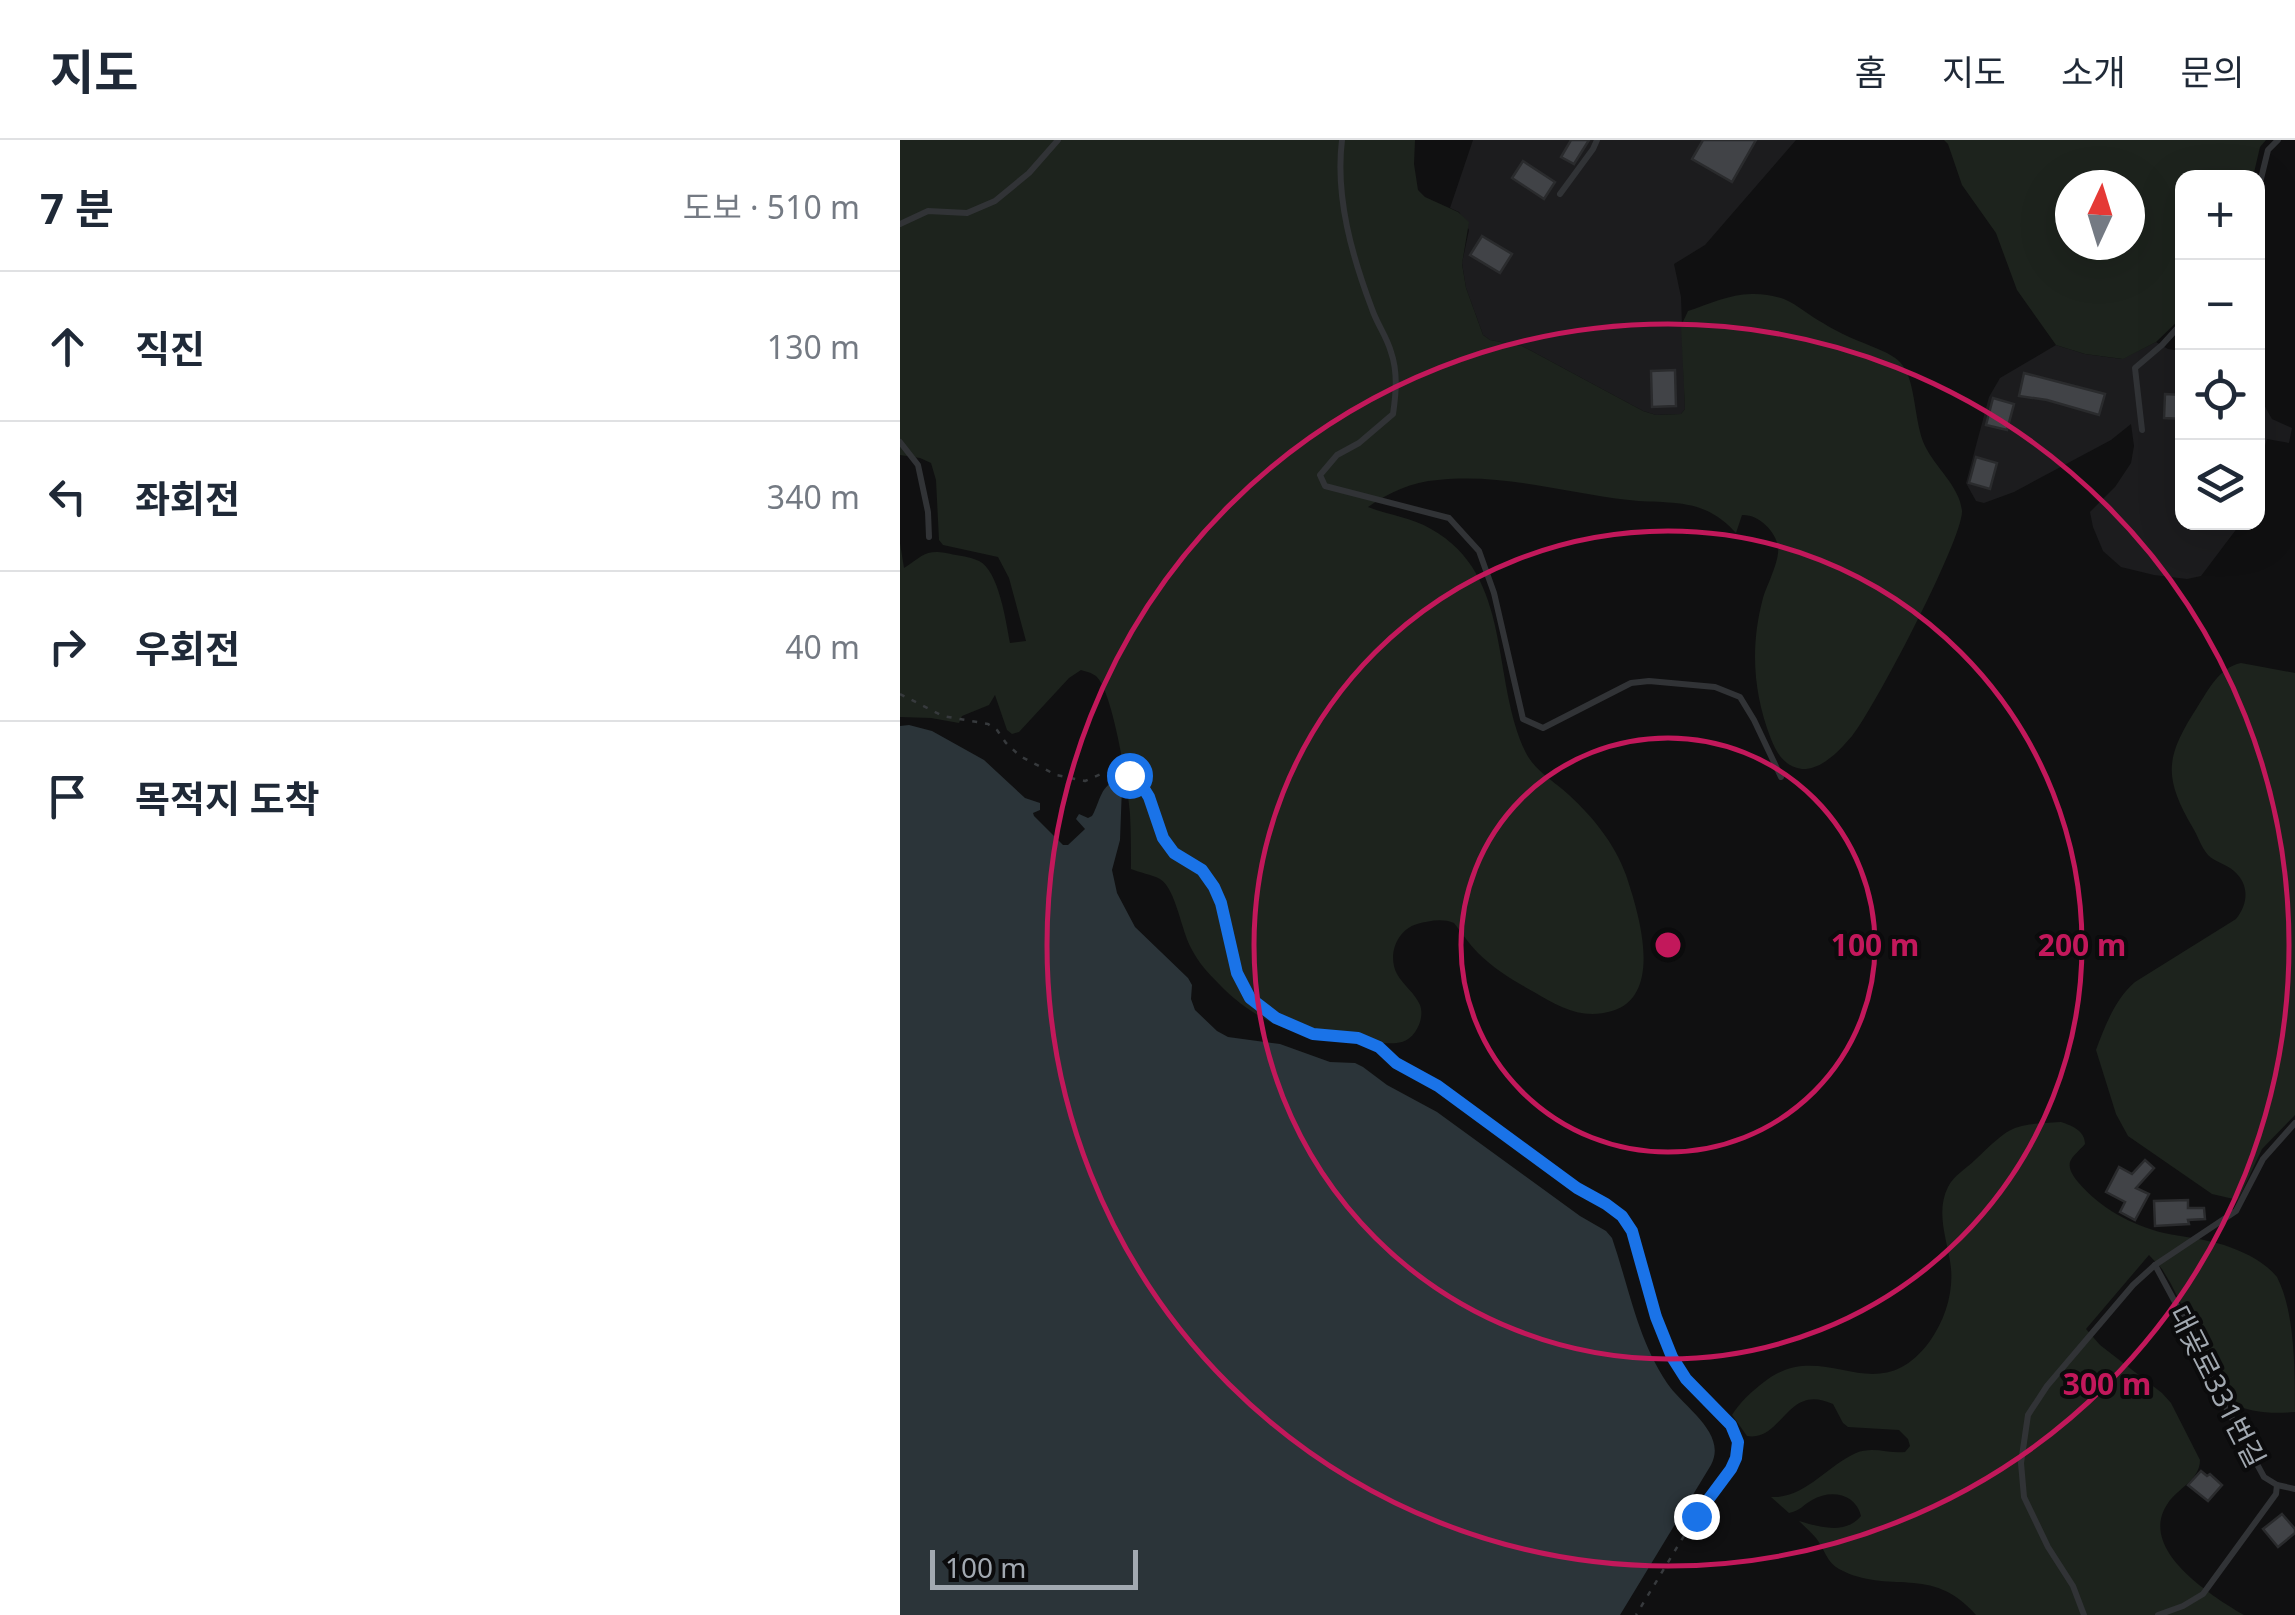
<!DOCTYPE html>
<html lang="ko">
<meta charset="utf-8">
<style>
:root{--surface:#fff;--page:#f6f6f7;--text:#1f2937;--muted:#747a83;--line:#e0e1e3}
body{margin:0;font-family:"Noto Sans","Noto Sans KR",sans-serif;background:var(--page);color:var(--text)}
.controls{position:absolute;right:30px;top:30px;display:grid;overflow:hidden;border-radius:20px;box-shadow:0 10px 40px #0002}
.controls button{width:90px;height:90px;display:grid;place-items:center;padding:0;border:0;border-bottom:2px solid var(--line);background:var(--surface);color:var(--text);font:50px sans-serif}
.compass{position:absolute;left:1155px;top:30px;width:90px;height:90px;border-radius:50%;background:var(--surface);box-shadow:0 10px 40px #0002;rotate:4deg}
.scale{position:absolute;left:30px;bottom:25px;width:208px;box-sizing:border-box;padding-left:10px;border:5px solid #a2a9b1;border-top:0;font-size:28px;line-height:35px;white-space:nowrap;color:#a2a9b1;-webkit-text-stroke:8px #0b0b0c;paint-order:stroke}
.stop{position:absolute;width:30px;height:30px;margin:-22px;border:8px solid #1a73e8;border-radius:50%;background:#fff}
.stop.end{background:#1a73e8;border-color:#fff;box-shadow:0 2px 10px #0008}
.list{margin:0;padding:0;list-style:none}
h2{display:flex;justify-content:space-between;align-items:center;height:130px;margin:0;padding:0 40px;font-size:42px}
h2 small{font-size:32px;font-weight:400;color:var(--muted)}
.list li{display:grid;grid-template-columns:65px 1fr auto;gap:30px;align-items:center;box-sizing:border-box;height:150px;padding:0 40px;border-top:2px solid var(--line)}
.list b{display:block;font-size:38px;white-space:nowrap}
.list em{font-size:32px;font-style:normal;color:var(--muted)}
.icon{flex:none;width:55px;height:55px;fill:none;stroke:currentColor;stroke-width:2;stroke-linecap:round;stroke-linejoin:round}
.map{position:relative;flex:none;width:1395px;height:1475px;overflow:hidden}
header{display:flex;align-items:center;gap:60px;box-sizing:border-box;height:140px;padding:0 50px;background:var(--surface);border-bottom:2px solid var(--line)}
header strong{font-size:48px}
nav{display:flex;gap:55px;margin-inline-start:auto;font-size:35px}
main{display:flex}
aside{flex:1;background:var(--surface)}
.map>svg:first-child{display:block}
.built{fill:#1c1c1e}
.green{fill:#1d231d;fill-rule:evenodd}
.water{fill:#2b3439}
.building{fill:#414347;stroke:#2a2b2d;stroke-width:2.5}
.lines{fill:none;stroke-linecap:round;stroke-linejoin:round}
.path{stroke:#373a3d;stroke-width:2.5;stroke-dasharray:5 8;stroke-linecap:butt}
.lane{stroke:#313336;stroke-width:6}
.route{stroke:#1a73e8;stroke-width:12}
.ring{fill:none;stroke:#c2185b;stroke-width:5}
.labels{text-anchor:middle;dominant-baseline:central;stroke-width:8;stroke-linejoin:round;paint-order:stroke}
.street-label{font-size:28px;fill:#a2a9b1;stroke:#0b0b0c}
.centre{fill:#c2185b;stroke:#0b0b0c;stroke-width:5}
.ring-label{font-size:30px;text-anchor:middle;font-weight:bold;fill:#c2185b;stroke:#0b0b0c;stroke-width:8;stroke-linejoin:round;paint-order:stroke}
</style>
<header>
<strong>지도</strong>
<nav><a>홈</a><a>지도</a><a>소개</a><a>문의</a></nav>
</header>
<main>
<aside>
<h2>7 분<small>도보 · 510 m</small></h2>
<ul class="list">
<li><svg class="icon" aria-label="ahead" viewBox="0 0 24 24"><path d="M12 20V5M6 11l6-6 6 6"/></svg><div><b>직진</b></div><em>130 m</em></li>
<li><svg class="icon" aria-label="left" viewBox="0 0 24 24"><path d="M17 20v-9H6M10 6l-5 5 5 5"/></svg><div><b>좌회전</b></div><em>340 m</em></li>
<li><svg class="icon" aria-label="right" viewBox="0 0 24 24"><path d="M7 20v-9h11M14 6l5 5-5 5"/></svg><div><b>우회전</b></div><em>40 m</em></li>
<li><svg class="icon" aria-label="arrive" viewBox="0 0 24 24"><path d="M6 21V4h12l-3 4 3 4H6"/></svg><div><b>목적지 도착</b></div></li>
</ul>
</aside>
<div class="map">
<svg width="1395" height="1475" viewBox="0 0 1395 1475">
<rect width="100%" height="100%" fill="#101011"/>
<g class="built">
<path d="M573,0H896L805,105L774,124L781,157L785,269L781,274L756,275L743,271L622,206L590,200L583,195L566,148L562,123L569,90L559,72L550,68Z"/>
<path d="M1256,202L1268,209L1282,211V382L1341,383L1301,436L1287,439L1254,435L1221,427L1203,411L1193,387L1190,372L1215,347L1231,323L1234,306L1231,284L1211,300L1114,352L1084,363L1076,361L1066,343L1089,257L1100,238L1156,205L1185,214L1222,219Z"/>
<path d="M1358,222L1359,256L1372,279L1392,288L1389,303L1367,299L1358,330Z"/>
</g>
<g class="green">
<path d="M0,0H515L514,24L518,50L525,57L558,72L569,82L562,124L566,148L583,195L590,200L622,206L743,271L756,275L781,274L785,269L781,186L788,171C809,164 832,153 854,154C864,154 875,156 884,159C898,165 910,176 923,183C940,194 959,201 978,209C987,213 997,217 1003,226C1016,243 1014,283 1025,306C1035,327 1060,347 1062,371C1063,399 973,571 952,596C940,610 922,630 902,629C885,627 877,614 871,599C853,552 850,507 863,458C867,445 880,420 878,407C876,391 858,374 842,375L836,393C828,384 817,375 805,370C782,360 754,363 729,360C665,353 604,333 538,340C511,342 490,352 468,367C488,375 511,377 531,389C614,435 590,539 626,613C636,632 654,641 669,655C693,677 715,704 726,735C738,771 765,855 712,871C682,880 659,867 634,852C614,841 594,829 578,813C569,804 562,793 554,783C542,778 529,781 517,784C497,790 487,815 497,834C503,845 515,853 520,865C525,878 516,898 502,902C495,904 487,903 479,903C417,903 363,890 319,844C308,833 298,822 291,808C281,790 276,749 260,739C251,734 240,733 231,729C231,711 231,692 230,674C228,648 213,551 196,536C190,532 187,532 181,530L169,538L119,592L112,594L107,590L95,555L89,565L62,576L59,583L31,578L0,577V403L4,428C26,413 27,408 56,415C63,416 73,418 79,421C99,431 106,482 110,503L126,501L109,438L98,417L43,405L39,400L36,340L31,323L20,318L0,315Z"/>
<path d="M1044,0H1366L1360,7L1353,37L1282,38V177L1256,202L1223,219L1185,214L1156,205L1117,150L1096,93L1062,45L1048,4ZM1170,45H1230V105H1170Z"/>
<path d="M1341,523L1395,533V975L1362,1009L1338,1060L1312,1054L1228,996L1216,974L1196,910C1205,886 1215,859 1235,842L1336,779C1348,764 1350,745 1334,731C1326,724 1315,722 1308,715C1301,707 1298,696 1293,688C1262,635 1266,616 1298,566C1309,549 1319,528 1341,523Z"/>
<path d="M1161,982C1173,986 1185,991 1185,1004C1181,1009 1172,1016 1170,1022C1168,1029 1174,1037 1178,1042C1200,1068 1231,1085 1264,1093C1284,1097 1304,1099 1324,1105C1342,1111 1364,1121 1377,1137C1395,1172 1395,1230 1395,1272C1373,1274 1349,1273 1330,1262L1271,1144L1262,1129L1249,1115L1186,1189L1200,1205L1262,1253L1271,1263L1300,1320C1300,1340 1278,1348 1268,1363C1236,1409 1312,1456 1344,1475H1076C1031,1423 989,1456 939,1429C927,1423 924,1408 916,1398C911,1392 905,1387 899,1381C920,1387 945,1395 961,1376C956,1354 931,1349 912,1360C903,1365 900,1371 889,1373L871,1357C904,1359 927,1326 956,1313C973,1306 989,1314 1005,1312L1010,1306L1008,1299L999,1290L948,1287L943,1283L933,1264C886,1242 883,1302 847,1296L832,1275C840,1262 852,1251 864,1242C925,1194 975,1275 1030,1201C1046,1178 1055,1149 1050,1121C1046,1097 1036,1071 1048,1047C1054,1035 1066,1029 1075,1020C1112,985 1110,985 1161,982Z"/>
</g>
<path class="water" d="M9,585L32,591L84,620L125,658L140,663V670L133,673L134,676L163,705H168L185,689L176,679L179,674L188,678L192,676C200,663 201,640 220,642L222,647L220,700L212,730L217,753L235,787L288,838L292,845L291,859L295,870L317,891L328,897L380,904L430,922L455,923L463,927L487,945L537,972L680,1076L706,1091L712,1098C729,1147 737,1198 767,1243C783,1267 828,1293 811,1325L720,1475H0V586Z"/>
<g class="building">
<path d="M671,0H689L674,24L661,17Z"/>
<path d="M803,0H856L832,42L792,19Z"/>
<path d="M623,21L655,42L644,59L612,38Z"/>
<path d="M582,96L612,114L600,133L570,115Z"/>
<path d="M775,230L776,266L752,267L751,231Z"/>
<path d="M1124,233L1205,254L1199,275L1147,260L1119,256Z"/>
<path d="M1265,254L1282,255V279L1264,278Z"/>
<path d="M1093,258L1114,264L1107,290L1086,285Z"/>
<path d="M1076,317L1097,323L1090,349L1069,343Z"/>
<path d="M1245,1020L1254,1028L1236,1048L1249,1054L1235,1080L1220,1072L1225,1062L1206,1052L1219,1027L1232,1034Z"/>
<path d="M1288,1060V1068H1304L1305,1079L1288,1080L1289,1084L1255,1086L1254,1061Z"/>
<path d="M1301,1331L1307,1336L1310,1334L1322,1345L1308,1361L1288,1345Z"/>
<path d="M1382,1374L1395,1389V1393L1378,1407L1363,1389Z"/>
</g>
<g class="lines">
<path class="path" d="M0,554L43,576L88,584L97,590L106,603L120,616L156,635L185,641L203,633L229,635L241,644L249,657L263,697L275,713L301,729L314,747L321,763L337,833L349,858L377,878L413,894L457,898L479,907L496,923L538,946L677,1048L707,1064L722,1076L732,1091L756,1177L772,1217L786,1239L831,1285L838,1302L836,1318L831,1329L796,1376L736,1475"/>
<g class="lane">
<path d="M442,0C435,57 452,116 472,169C477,184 487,197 491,212C498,232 496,254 493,274L459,303L437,315L420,335L425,346L549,378L579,411L594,453L623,579L643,588L731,543L749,541L815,547L840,557L854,580L881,637"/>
<path d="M1358,51L1368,10L1378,0"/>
<path d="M660,54L693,9L697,0"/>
<path d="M0,84L28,71L67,73L95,61L129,33L158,0"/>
<path d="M1242,290L1235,228L1262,205L1282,183"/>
<path d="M0,302L18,325L28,372L29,397"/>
<path d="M1255,1125L1289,1188L1315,1247L1364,1337L1377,1345L1395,1349"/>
<path d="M1184,1475L1173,1446L1148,1407L1124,1357L1121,1323L1128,1275L1147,1246L1233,1145L1255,1125L1336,1071L1363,1019L1395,983"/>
<path d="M1258,1475L1283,1466L1303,1454L1376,1354L1377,1345"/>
</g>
</g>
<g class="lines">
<path class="route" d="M229,635L241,644L249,657L263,698L274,713L302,730L314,747L321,763L337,833L350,858L376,878L413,894L458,898L479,907L496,923L538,946L677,1048L706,1064L722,1076L732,1091L756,1177L772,1217L786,1239L831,1285L838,1302L836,1318L831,1329L796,1376"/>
</g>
<g class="ring">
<circle cx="768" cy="805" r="207"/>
<circle cx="768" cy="805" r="414"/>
<circle cx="768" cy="805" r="621"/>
</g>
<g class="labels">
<g class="street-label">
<text transform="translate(1318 1246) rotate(63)">대곶로331번길</text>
</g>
</g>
<circle cx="768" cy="805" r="15" class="centre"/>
<g class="ring-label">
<text x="975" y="816">100 m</text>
<text x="1182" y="816">200 m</text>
<text x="1207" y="1255">300 m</text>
</g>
</svg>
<div class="controls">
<button>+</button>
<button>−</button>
<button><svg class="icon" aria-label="locate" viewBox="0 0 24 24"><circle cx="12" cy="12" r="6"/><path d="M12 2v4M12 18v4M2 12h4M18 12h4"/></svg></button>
<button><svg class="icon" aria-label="layers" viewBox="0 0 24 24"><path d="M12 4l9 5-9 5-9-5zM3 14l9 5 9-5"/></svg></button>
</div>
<svg class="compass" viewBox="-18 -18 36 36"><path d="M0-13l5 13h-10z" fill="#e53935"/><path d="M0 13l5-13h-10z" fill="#747a83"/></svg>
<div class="scale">100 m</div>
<div class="stop" style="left:229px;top:635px"></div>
<div class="stop end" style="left:796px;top:1376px"></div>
</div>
</main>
